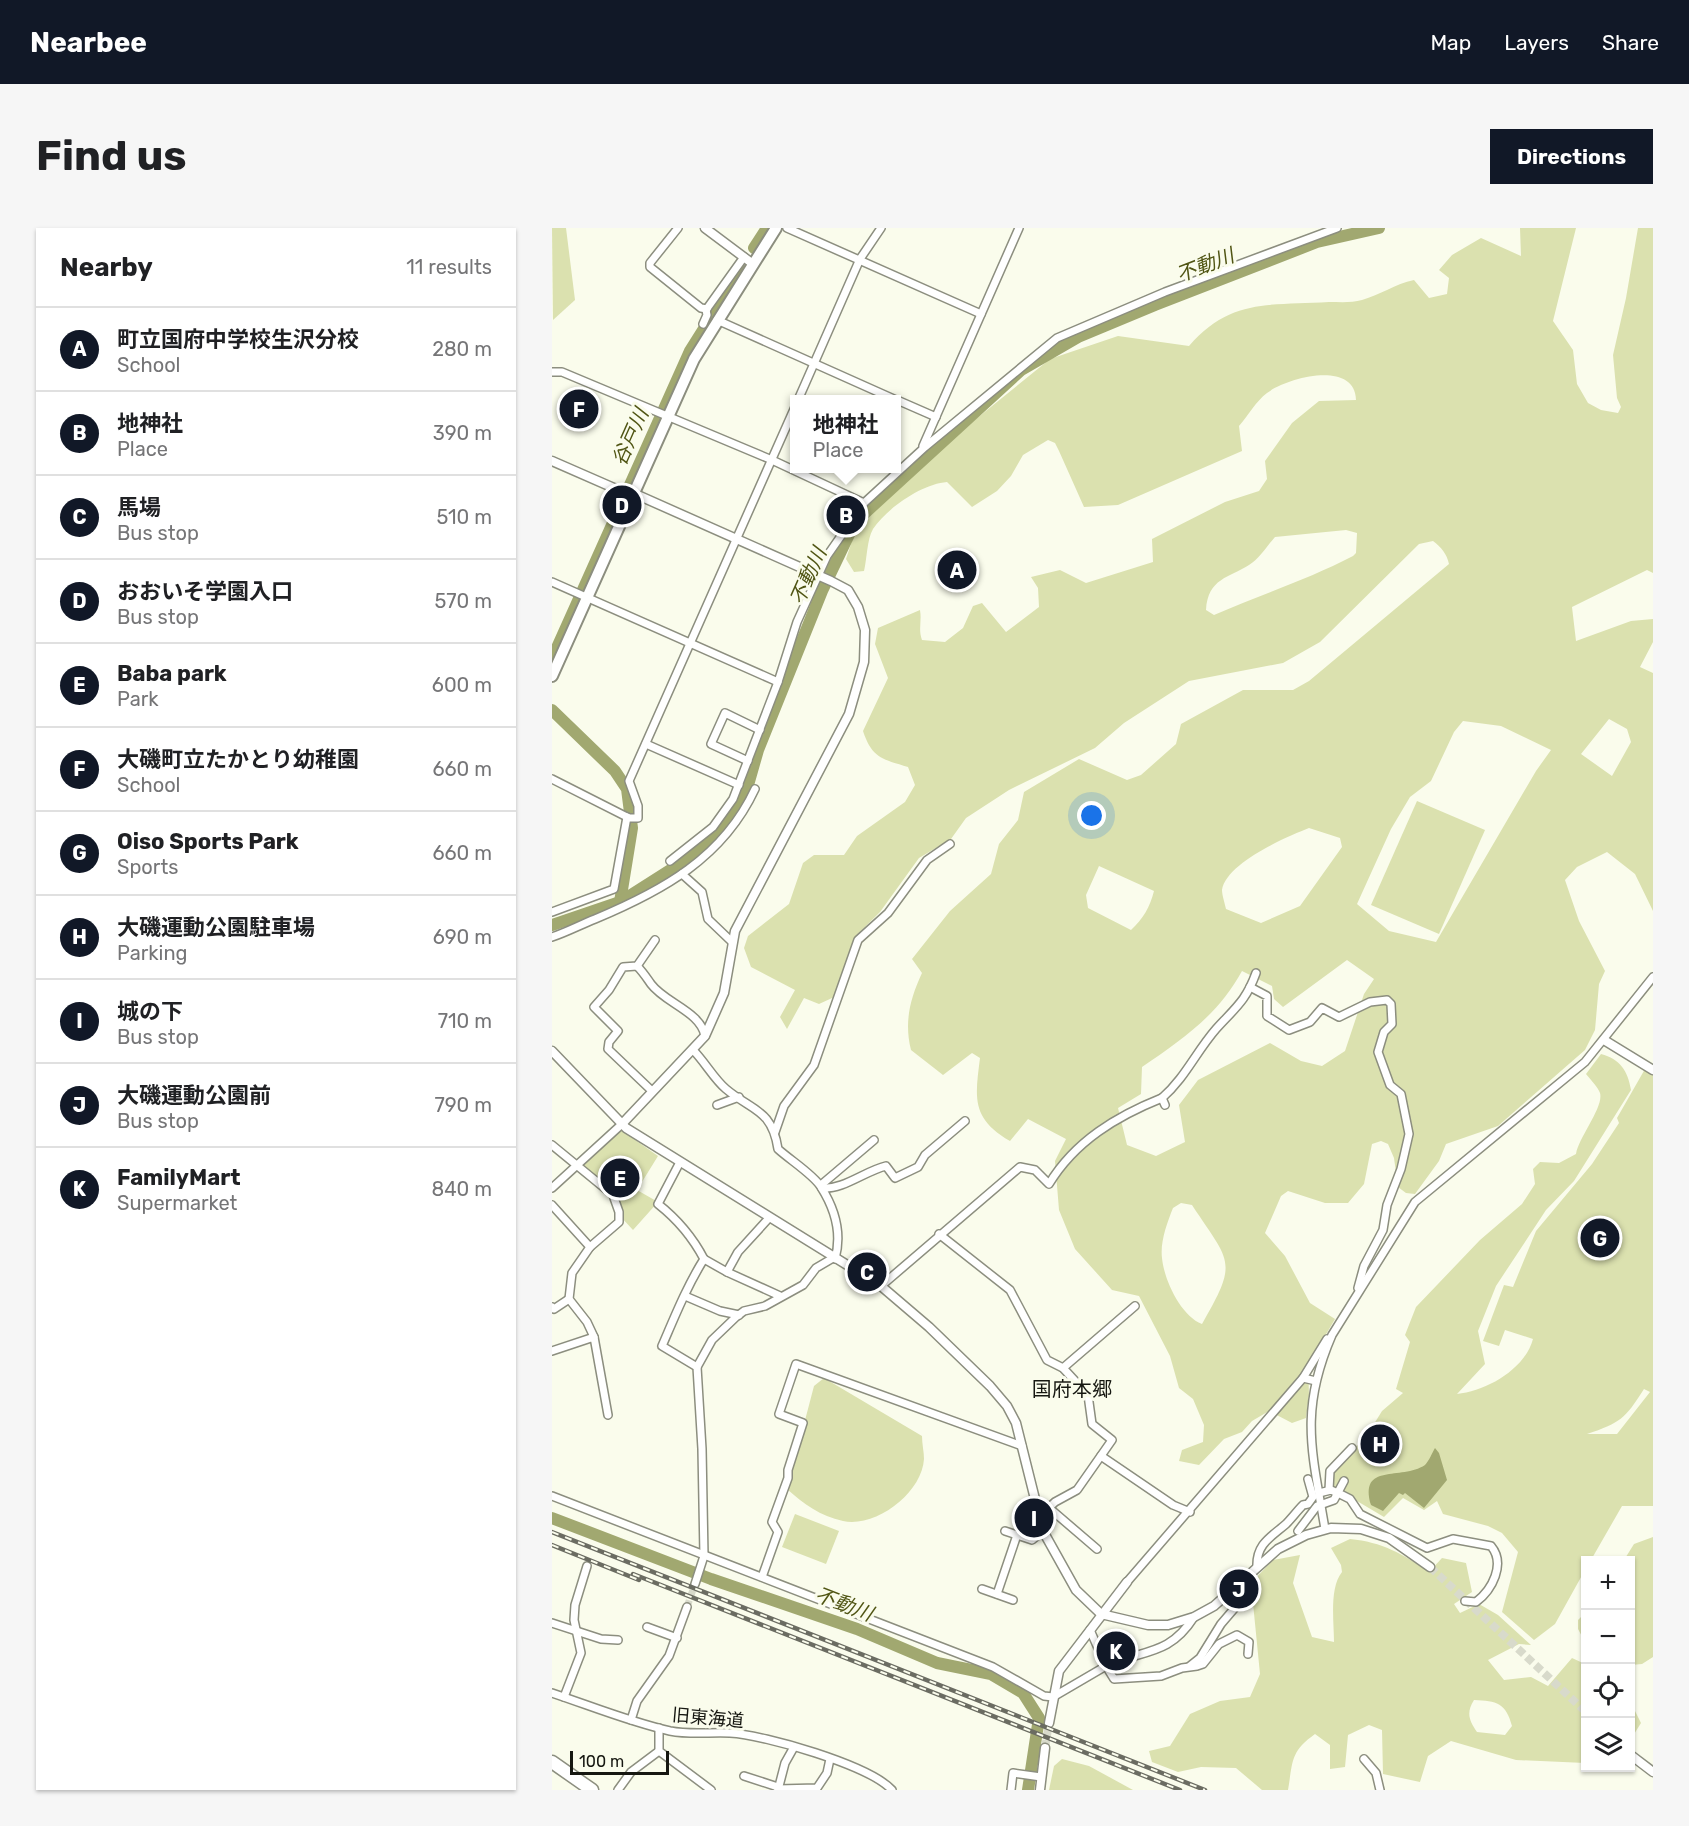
<!DOCTYPE html>
<meta charset="utf-8">
<style>
:root{--surface:#fff;--page:#f6f6f6;--text:#202124;--muted:#757577;--line:#e0e0e0;--accent:#111827}
body{margin:0;font-family:Rubik,"Noto Sans JP",sans-serif;background:var(--page);color:var(--text)}
.controls{position:absolute;right:18px;bottom:18px;display:grid;overflow:hidden;border-radius:0px;box-shadow:0 2px 4px #0004}
.controls button{width:54px;height:54px;display:grid;place-items:center;padding:0;border:0;border-bottom:2px solid var(--line);background:var(--surface);color:var(--text);font:30px sans-serif}
.scale{position:absolute;left:18px;bottom:15px;width:99px;box-sizing:border-box;padding-left:6px;border:3px solid #161711;border-top:0;font-size:16px;line-height:21px;white-space:nowrap;color:#161711;-webkit-text-stroke:4px #fafcec;paint-order:stroke}
.you{position:absolute;left:540px;top:588px;width:21px;height:21px;margin:-15px;border:4px solid #fff;border-radius:50%;background:#1a73e8;box-shadow:0 0 0 9px #1a73e833}
.badge{display:grid;place-items:center;width:39px;height:39px;border-radius:50%;background:var(--accent);color:#fff;font-size:20px;font-weight:700}
.pin{position:absolute;translate:-50% -50%;border:3px solid #fff;box-shadow:0 2px 6px #0006}
.popup{position:absolute;left:238px;top:167px;width:111px;height:78px;box-sizing:border-box;display:grid;place-content:center;border-radius:0px;background:var(--surface);filter:drop-shadow(0 2px 4px #0005);font-size:20px;white-space:nowrap;color:var(--muted)}
.popup b{font-size:22px;color:var(--text)}
.popup::after{content:'';position:absolute;left:50%;top:100%;margin-left:-12px;border:12px solid transparent;border-top-color:var(--surface)}
.list{margin:0;padding:0;list-style:none}
h2{display:flex;justify-content:space-between;align-items:center;height:78px;margin:0;padding:0 24px;font-size:26px}
h2 small{font-size:20px;font-weight:400;color:var(--muted)}
.list li{display:grid;grid-template-columns:39px 1fr auto;gap:18px;align-items:center;box-sizing:border-box;height:84px;padding:0 24px;border-top:2px solid var(--line)}
.list b{display:block;font-size:22px;white-space:nowrap}
.list p{margin:0;font-size:20px;white-space:nowrap;color:var(--muted)}
.list em{font-size:20px;font-style:normal;color:var(--muted)}
.icon{flex:none;width:33px;height:33px;fill:none;stroke:currentColor;stroke-width:2;stroke-linecap:round;stroke-linejoin:round}
.map{position:relative;flex:none;width:1101px;height:1562px;overflow:hidden;border-radius:0px}
header{display:flex;align-items:center;gap:36px;box-sizing:border-box;height:84px;padding:0 30px;background:var(--accent);color:#fff}
header strong{font-size:28px}
nav{display:flex;gap:33px;margin-inline-start:auto;font-size:21px}
.intro{display:flex;align-items:center;justify-content:space-between;box-sizing:border-box;height:144px;padding:0 36px}
h1{margin:0;font-size:42px}
.button{padding:15px 27px;border-radius:0px;background:var(--accent);color:#fff;font-size:21px;font-weight:700}
main{display:flex;gap:36px;padding:0 36px}
aside{flex:1;background:var(--surface);border-radius:0px;box-shadow:0 2px 4px #0004}
.map>svg:first-child{display:block}
.green{fill:#dbe1af;fill-rule:evenodd}
.water{fill:#a1a870}
.lines{fill:none;stroke-linecap:round;stroke-linejoin:round}
.river{stroke:#a1a870;stroke-width:12}
.minor-tunnel{stroke:#d8dacb;stroke-width:7;stroke-dasharray:7 3.5;stroke-linecap:butt}
.tertiary-tunnel{stroke:#d8dacb;stroke-width:8;stroke-dasharray:8 4;stroke-linecap:butt}
.minor-casing{stroke:#8c8e7f;stroke-width:10}
.tertiary-casing{stroke:#8c8e7f;stroke-width:11}
.primary-casing{stroke:#8c8e7f;stroke-width:14}
.trunk-casing{stroke:#8c8e7f;stroke-width:15}
.minor{stroke:#fff;stroke-width:7}
.tertiary{stroke:#fff;stroke-width:8}
.primary{stroke:#fff;stroke-width:10}
.trunk{stroke:#fff;stroke-width:12}
.rail-casing{stroke:#6b6c62;stroke-width:4.5}
.rail{stroke:#fafcec;stroke-width:2;stroke-dasharray:7;stroke-linecap:butt}
.labels{text-anchor:middle;dominant-baseline:central;stroke-width:6;stroke-linejoin:round;paint-order:stroke}
.street-label{font-size:18px;fill:#161711;stroke:#fafcec}
.water-label{font-size:20px;font-style:italic;fill:#505514;stroke:#fafcec}
.neighbourhood-label{font-size:20px;fill:#161711;stroke:#fafcec}
</style>
<header>
<strong>Nearbee</strong>
<nav><a>Map</a><a>Layers</a><a>Share</a></nav>
</header>
<div class="intro"><h1>Find us</h1><a class="button">Directions</a></div>
<main>
<aside>
<h2>Nearby<small>11 results</small></h2>
<ul class="list">
<li><span class="badge">A</span><div><b>町立国府中学校生沢分校</b><p>School</p></div><em>280 m</em></li>
<li><span class="badge">B</span><div><b>地神社</b><p>Place</p></div><em>390 m</em></li>
<li><span class="badge">C</span><div><b>馬場</b><p>Bus stop</p></div><em>510 m</em></li>
<li><span class="badge">D</span><div><b>おおいそ学園入口</b><p>Bus stop</p></div><em>570 m</em></li>
<li><span class="badge">E</span><div><b>Baba park</b><p>Park</p></div><em>600 m</em></li>
<li><span class="badge">F</span><div><b>大磯町立たかとり幼稚園</b><p>School</p></div><em>660 m</em></li>
<li><span class="badge">G</span><div><b>Oiso Sports Park</b><p>Sports</p></div><em>660 m</em></li>
<li><span class="badge">H</span><div><b>大磯運動公園駐車場</b><p>Parking</p></div><em>690 m</em></li>
<li><span class="badge">I</span><div><b>城の下</b><p>Bus stop</p></div><em>710 m</em></li>
<li><span class="badge">J</span><div><b>大磯運動公園前</b><p>Bus stop</p></div><em>790 m</em></li>
<li><span class="badge">K</span><div><b>FamilyMart</b><p>Supermarket</p></div><em>840 m</em></li>
</ul>
</aside>
<div class="map">
<svg width="1101" height="1562" viewBox="0 0 1101 1562">
<rect width="100%" height="100%" fill="#fafcec"/>
<g class="green">
<path d="M0,0H14L23,72L1,92Z"/>
<path d="M968,0H1024L1001,93L1021,122L1025,156L1036,175L1049,182L1066,185L1069,179L1065,170L1061,127L1074,70L1086,0H1101V345L1095,342L1020,379L1024,413L1079,393L1101,391V414L1088,439L1101,445V683L1083,646L1055,624L1025,639L1013,652L1027,693L1053,743L1047,756L1043,802L1033,822L946,898L894,916L887,933L863,966L854,965L846,959L842,930L836,916L829,913L820,916L812,956L796,975H773L736,963L729,968L713,1005L733,1028L758,1075L783,1091L756,1137L757,1167L754,1190L740,1195L717,1183L700,1193L690,1204L672,1211L647,1237L627,1233L630,1222L651,1214L652,1197L641,1171L627,1160L618,1128L587,1068L560,1062L523,1021L507,982L503,933L514,911L476,891L458,913C419,890 423,870 428,830L420,825L391,847L359,822C352,794 358,771 370,745L360,731L398,683L439,646L447,616L466,592L472,564L527,531L575,552L589,547L624,516L629,496L691,462H741L757,453L897,336C895,326 889,319 881,313L867,316L768,414L731,435L637,453L572,495L543,520L457,562L414,590L399,611L367,630L328,684L303,709L291,765L267,776L252,770L235,801L228,789L243,762L199,739L192,720L196,708L237,676L251,635L262,627H292L305,608L353,574L363,557L356,539C330,531 320,530 311,503L336,450L323,416L326,400L368,382C370,393 366,401 370,412L393,414L411,400L421,378L430,375L454,404L487,379L486,360L479,349L508,342L534,355L601,334L600,311L673,274L707,263L715,251L713,233L740,195L767,173L804,172C803,132 736,149 715,165C704,173 696,188 687,198L690,223L566,277L532,279L507,223L503,215L496,212L471,227L459,248L445,263L420,279L395,254C370,256 335,280 321,301C315,311 315,331 312,343L302,344L294,331L303,304L327,274L398,212L498,131L566,108L637,118C679,69 720,78 777,74C788,74 800,75 810,72C828,67 843,56 862,52L877,70L895,66L897,50L887,42L900,27L929,10L969,28ZM794,302L805,305L804,325L801,328C757,351 708,367 662,387L654,382C656,350 677,350 697,337C707,331 715,318 723,309ZM1057,491L1075,501L1079,514L1060,548L1029,526ZM911,493L949,498L999,522L984,543L884,714L837,703L805,676L839,601L858,569L879,553L902,504ZM757,600L788,610L790,619L748,678L709,695L674,681C673,676 670,667 670,662C674,635 734,609 757,600ZM547,638L602,663C598,679 591,691 579,702L536,680L534,667ZM795,732L822,751L812,766L793,823L770,838L749,833L718,815L646,852L627,877L633,914L604,928L575,917L566,880L589,866L590,839C631,811 666,787 690,743L720,758L722,771L731,779ZM629,975L640,977C678,1035 687,1032 650,1096C629,1088 612,1052 610,1030C608,1014 615,995 621,980Z"/>
<path d="M865,573L933,602L887,706L819,677Z"/>
<path d="M1049,826C1068,831 1076,843 1079,862L1022,953L994,982L944,1058L926,1103L933,1136L905,1166C935,1163 973,1141 981,1111L953,1102L947,1118L931,1113L952,1057L961,1059L984,1003L1040,936L1067,895L1065,890L1093,841L1101,846V1278H1070L1039,1332H1034L1033,1342L1003,1396L982,1412L950,1384L966,1324L950,1305L936,1298L891,1286L885,1273L872,1282L851,1270L832,1289L778,1257L780,1242L814,1209L830,1183L851,1165L844,1161L858,1114L853,1107L864,1079L928,1012L970,976L983,956L981,941L988,934L1007,935L1024,926C1027,909 1052,879 1048,865C1046,859 1038,851 1034,846ZM1092,1161L1098,1164L1065,1206H1035C1068,1195 1073,1191 1092,1161Z"/>
<path d="M69,902L106,928L85,962L106,974L81,1002L69,989V976L31,938Z"/>
<path d="M272,1150L370,1208C370,1216 372,1224 372,1231C370,1265 324,1300 291,1293C268,1288 252,1276 235,1261L262,1158Z"/>
<path d="M243,1286L287,1303L274,1336L230,1319Z"/>
<path d="M1101,1309V1429L1090,1436L1079,1437L1078,1332H1072L1082,1316Z"/>
<path d="M798,1311C830,1314 851,1326 877,1344L890,1330L914,1335L920,1364L902,1376L908,1385L927,1376L946,1387L979,1417L967,1416L936,1432L952,1452L979,1449L996,1458L1020,1430L1033,1436V1535L964,1532L899,1513L876,1528L868,1554L831,1546L830,1502L817,1497L796,1507L793,1539L778,1541V1517L763,1506C738,1524 741,1533 736,1562H710L684,1540L649,1539L626,1544L600,1534L597,1523L618,1518L638,1486L668,1473L698,1469L708,1446L699,1355L721,1332L748,1327L741,1355L760,1409L782,1414C782,1394 777,1360 790,1344L789,1337L779,1320ZM922,1472C945,1473 954,1475 960,1498L953,1507L925,1504C917,1492 914,1485 922,1472Z"/>
<path d="M1033,1385V1414L1026,1401V1392Z"/>
<path d="M1079,1475L1089,1495L1079,1511Z"/>
<path d="M510,1531L537,1538L581,1562H497L502,1538Z"/>
</g>
<path class="water" d="M883,1220L887,1225L895,1252L872,1280L853,1265L851,1267L847,1265L831,1283L819,1277C807,1234 849,1253 873,1237C877,1233 880,1225 883,1220Z"/>
<g class="lines">
<g class="river">
<path d="M202,20L215,0"/>
<path d="M0,431L138,123L189,42"/>
<path d="M0,482L63,543L75,561L80,600L68,674"/>
<path d="M0,697L68,674L134,632L165,607L194,564L206,522L270,363L303,294L469,142L526,109L603,77L765,14L827,0"/>
<path d="M0,1290L159,1351L305,1401L385,1435L439,1446L471,1465L487,1490L476,1562"/>
</g>
<path class="minor-tunnel" d="M135,1379L143,1356"/>
<g class="tertiary-tunnel">
<path d="M878,1339L1034,1484"/>
<path d="M493,1520L497,1495"/>
</g>
<defs>
<g id="minor">
<path d="M126,0L98,35V39L149,80L155,81"/>
<path d="M235,0L429,86"/>
<path d="M165,92L344,172"/>
<path d="M151,96L155,87L154,82L192,29"/>
<path d="M0,144H10L220,232L312,275"/>
<path d="M246,172L308,31L329,0"/>
<path d="M345,172L384,189"/>
<path d="M371,218L467,0"/>
<path d="M0,354L226,454"/>
<path d="M94,516L187,557"/>
<path d="M196,533L159,516L173,485L208,502"/>
<path d="M0,551L77,590H86V578L77,553L243,179"/>
<path d="M118,633L161,599L181,571L226,454L245,394L275,328L312,275L373,219L505,110L613,64L785,0"/>
<path d="M130,646L150,664L156,691L179,713"/>
<path d="M0,684L62,661L75,589"/>
<path d="M0,709C15,704 28,697 43,691C110,663 171,630 203,561"/>
<path d="M85,738C91,744 94,749 99,756C113,775 149,784 153,808"/>
<path d="M698,759L715,768V788L737,802L758,794L770,780L787,789L818,774L835,772L839,776L840,796L832,804L826,824L838,857L849,866L857,906L849,941L835,977L831,1002L812,1038L806,1060"/>
<path d="M141,822C153,834 162,851 174,861C200,883 220,881 226,921C238,932 262,947 269,959C283,981 290,1006 283,1031"/>
<path d="M100,863L56,821L57,814L66,803L42,779L57,762L71,739L85,738L103,712"/>
<path d="M610,870C633,850 644,824 664,801C683,780 694,773 704,745"/>
<path d="M165,877L187,869"/>
<path d="M223,904L232,878L262,837L306,712L336,685L375,632L398,616"/>
<path d="M0,917L61,967L67,984V994L38,1019"/>
<path d="M128,934L106,976C125,991 141,1010 152,1031C135,1058 123,1088 110,1118L145,1139L150,1221L152,1328L143,1356"/>
<path d="M269,957L322,912"/>
<path d="M0,960L70,896"/>
<path d="M270,960C291,962 313,943 334,938L343,950L366,939L373,927L413,893"/>
<path d="M0,977L38,1019L20,1045L17,1071L35,1094L42,1109"/>
<path d="M387,1006L458,1062L495,1132L511,1140L536,1167L540,1196L560,1212L525,1262L503,1274L487,1289"/>
<path d="M152,1031L175,1044L186,1024L217,990"/>
<path d="M175,1044L228,1068"/>
<path d="M329,1058L468,939L483,942L497,956C523,913 565,888 610,870L613,877"/>
<path d="M133,1068L168,1083L187,1087"/>
<path d="M0,1079L2,1081L17,1071"/>
<path d="M0,1123L42,1109L56,1187"/>
<path d="M145,1139L160,1112L184,1089L192,1083L213,1078L251,1057L264,1040L281,1030"/>
<path d="M511,1140L583,1078"/>
<path d="M751,1150L775,1111"/>
<path d="M549,1228L621,1277L638,1284"/>
<path d="M777,1262L778,1243L800,1220"/>
<path d="M767,1265L779,1262L790,1267L798,1271L808,1286L875,1320L901,1311L939,1318C954,1336 940,1362 924,1374L913,1373"/>
<path d="M0,1268L441,1439L492,1468L501,1469L554,1438L538,1402"/>
<path d="M496,1279L545,1321"/>
<path d="M773,1301C760,1223 747,1183 780,1107L863,974L1033,834L1101,749"/>
<path d="M453,1303L480,1312L491,1303"/>
<path d="M746,1303L765,1278L782,1272L792,1253"/>
<path d="M705,1339C704,1316 719,1309 734,1296C740,1290 745,1283 751,1277L756,1276L761,1269L756,1251"/>
<path d="M210,1349L226,1304L220,1294L236,1250V1242L251,1195L227,1186L244,1136L470,1218"/>
<path d="M575,1354L751,1150L764,1153"/>
<path d="M430,1361L461,1372"/>
<path d="M445,1366L465,1307"/>
<path d="M642,1389C619,1425 596,1422 560,1435L554,1438L562,1451L609,1448L630,1440L645,1438L651,1436L667,1416L685,1407L697,1414L696,1426"/>
<path d="M0,1395L49,1411L66,1412"/>
<path d="M95,1399L125,1410"/>
<path d="M638,1438L648,1430L669,1396L699,1361L698,1354L694,1350"/>
<path d="M0,1465C39,1478 78,1494 118,1503C138,1507 158,1504 178,1505C213,1507 317,1537 340,1562"/>
<path d="M12,1469L29,1425L22,1392L23,1377L35,1338"/>
<path d="M79,1492L85,1473L117,1428L135,1379"/>
<path d="M107,1500V1523L159,1562"/>
<path d="M812,1531L824,1545L828,1562"/>
<path d="M192,1548L226,1559"/>
<path d="M226,1561L265,1560L275,1545L278,1531"/>
<path d="M66,1562L79,1544L107,1523"/>
<path d="M226,1562L233,1535L242,1519"/>
<path d="M459,1562L461,1545L489,1549"/>
</g>
<g id="tertiary">
<path d="M153,0L201,36"/>
<path d="M0,233L71,264L81,265L279,353L296,362L306,379L313,402L312,434L297,486L183,703L172,765L153,808L70,896"/>
<path d="M1052,812L1101,842"/>
<path d="M0,823L74,900L329,1058L377,1099L438,1158L455,1178L464,1195L491,1303L524,1362L549,1386L596,1397H616L642,1389L662,1378L726,1321L754,1307L779,1300L809,1301L837,1310L878,1339"/>
<path d="M497,1495L507,1443L575,1354"/>
<path d="M1080,1528L1101,1544"/>
<path d="M488,1562L493,1520"/>
</g>
<path id="primary" d="M0,448L142,131L224,0"/>
<path id="trunk" d="M0,1534L40,1562"/>
</defs>
<use href="#minor" class="minor-casing"/>
<use href="#tertiary" class="tertiary-casing"/>
<use href="#primary" class="primary-casing"/>
<use href="#trunk" class="trunk-casing"/>
<use href="#minor" class="minor"/>
<use href="#tertiary" class="tertiary"/>
<use href="#primary" class="primary"/>
<use href="#trunk" class="trunk"/>
<defs>
<g id="rail">
<path d="M0,1304L653,1562"/>
<path d="M0,1317L87,1352"/>
<path d="M81,1346L628,1562"/>
</g>
</defs>
<use href="#rail" class="rail-casing"/>
<use href="#rail" class="rail"/>
</g>
<g class="labels">
<g class="street-label">
<text transform="translate(156 1490) rotate(5)">旧東海道</text>
</g>
<g class="water-label">
<text transform="translate(653 37) rotate(-21)">不動川</text>
<text transform="translate(78 209) rotate(-66)">谷戸川</text>
<text transform="translate(256 348) rotate(-66)">不動川</text>
<text transform="translate(292 1376) rotate(21)">不動川</text>
</g>
<g class="neighbourhood-label">
<text x="520" y="1161">国府本郷</text>
</g>
</g>
</svg>
<div class="controls">
<button>+</button>
<button>−</button>
<button><svg class="icon" aria-label="locate" viewBox="0 0 24 24"><circle cx="12" cy="12" r="6"/><path d="M12 2v4M12 18v4M2 12h4M18 12h4"/></svg></button>
<button><svg class="icon" aria-label="layers" viewBox="0 0 24 24"><path d="M12 4l9 5-9 5-9-5zM3 14l9 5 9-5"/></svg></button>
</div>
<div class="scale">100 m</div>
<div class="you"></div>
<div class="pin badge" style="left:405px;top:342px">A</div>
<div class="pin badge" style="left:294px;top:287px">B</div>
<div class="popup"><b>地神社</b>Place</div>
<div class="pin badge" style="left:315px;top:1044px">C</div>
<div class="pin badge" style="left:70px;top:277px">D</div>
<div class="pin badge" style="left:68px;top:950px">E</div>
<div class="pin badge" style="left:27px;top:181px">F</div>
<div class="pin badge" style="left:1048px;top:1010px">G</div>
<div class="pin badge" style="left:828px;top:1216px">H</div>
<div class="pin badge" style="left:482px;top:1290px">I</div>
<div class="pin badge" style="left:687px;top:1361px">J</div>
<div class="pin badge" style="left:564px;top:1423px">K</div>
</div>
</main>
